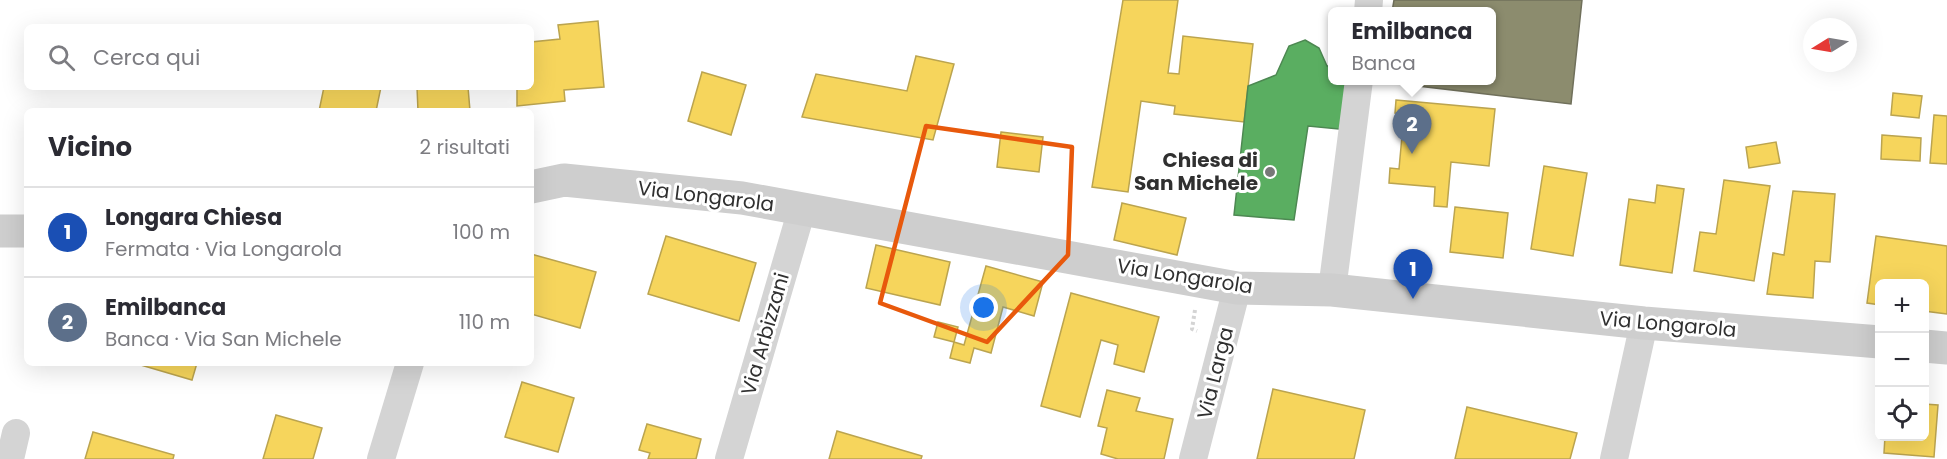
<!DOCTYPE html>
<html lang="it">
<meta charset="utf-8">
<style>
:root{--surface:#fff;--page:#f7f7f7;--text:#2b2b33;--muted:#7c7c81;--line:#e1e1e2;--accent:#b45309}
body{margin:0;font-family:Poppins,sans-serif;background:var(--page);color:var(--text)}
.controls{position:absolute;right:18px;bottom:18px;display:grid;overflow:hidden;border-radius:9px;box-shadow:0 6px 24px #0002}
.controls button{width:54px;height:54px;display:grid;place-items:center;padding:0;border:0;border-bottom:2px solid var(--line);background:var(--surface);color:var(--text);font:30px sans-serif}
.compass{position:absolute;left:1803px;top:18px;width:54px;height:54px;border-radius:50%;background:var(--surface);box-shadow:0 6px 24px #0002;rotate:259deg}
.you{position:absolute;left:984px;top:308px;width:21px;height:21px;margin:-15px;border:4px solid #fff;border-radius:50%;background:#1a73e8;box-shadow:0 0 0 9px #1a73e833}
.badge{display:grid;place-items:center;width:39px;height:39px;border-radius:50%;background:var(--accent);color:#fff;font-size:20px;font-weight:700}
.pin{position:absolute;translate:-50% -50px;filter:drop-shadow(0 2px 3px #0008)}
.pin::after{content:'';position:absolute;top:32px;width:21px;height:18px;background:inherit;clip-path:polygon(0 0,100% 0,50% 100%)}
.popup{position:absolute;left:1328px;top:7px;width:168px;height:78px;box-sizing:border-box;display:grid;place-content:center;border-radius:9px;background:var(--surface);filter:drop-shadow(0 2px 4px #0005);font-size:20px;white-space:nowrap;color:var(--muted)}
.popup b{font-size:22px;color:var(--text)}
.popup::after{content:'';position:absolute;left:50%;top:100%;margin-left:-12px;border:12px solid transparent;border-top-color:var(--surface)}
.list{margin:0;padding:0;list-style:none}
h2{display:flex;justify-content:space-between;align-items:center;height:78px;margin:0;padding:0 24px;font-size:26px}
h2 small{font-size:20px;font-weight:400;color:var(--muted)}
.list li{display:grid;grid-template-columns:39px 1fr auto;gap:18px;align-items:center;box-sizing:border-box;height:90px;padding:0 24px;border-top:2px solid var(--line)}
.list b{display:block;font-size:22px;white-space:nowrap}
.list p{margin:0;font-size:20px;white-space:nowrap;color:var(--muted)}
.list em{font-size:20px;font-style:normal;color:var(--muted)}
.icon{flex:none;width:33px;height:33px;fill:none;stroke:currentColor;stroke-width:2;stroke-linecap:round;stroke-linejoin:round}
.map{position:relative;flex:none;width:1947px;height:459px;overflow:hidden}
.search{position:absolute;background:var(--surface);box-shadow:0 6px 24px #0002;left:24px;top:24px;width:510px;height:66px;display:flex;align-items:center;gap:15px;box-sizing:border-box;padding:0 21px;border-radius:9px;color:var(--muted);font-size:22px}
.panel{position:absolute;background:var(--surface);box-shadow:0 6px 24px #0002;left:24px;top:108px;width:510px;height:258px;border-radius:9px}
.map>svg:first-child{display:block}
.homes{fill:#f6d55c;stroke:#bba44f;stroke-width:1.5}
.public{fill:#5aae61;stroke:#4d8852;stroke-width:1.5}
.industry{fill:#8c8c6e;stroke:#70705b;stroke-width:1.5}
.lines{fill:none;stroke-linecap:round;stroke-linejoin:round}
.path{stroke:#d4d4d4;stroke-width:4;stroke-dasharray:3 3;stroke-linecap:butt}
.street{stroke:#d4d4d4;stroke-width:28}
.secondary{stroke:#cecece;stroke-width:33}
.marked{fill:none;stroke:#e8590c;stroke-width:4.5;stroke-linejoin:round}
.poi-dot{fill:#787878;stroke:#fff;stroke-width:2}
.labels{text-anchor:middle;dominant-baseline:central;stroke-width:6;stroke-linejoin:round;paint-order:stroke}
.poi-label{font-size:20px;font-weight:bold;fill:#303030;stroke:#fff;text-anchor:end}
.street-label{font-size:20px;fill:#303030;stroke:#fff}
</style>
<div class="map">
<svg width="1947" height="459" viewBox="0 0 1947 459">
<rect width="100%" height="100%" fill="#fff"/>
<g class="homes">
<path d="M1123,0H1178L1168,73L1179,74L1183,36L1253,44L1244,122L1174,114L1175,106L1141,101L1128,192L1092,187Z"/>
<path d="M598,21L604,87L564,90L565,101L517,106V87H531V42L560,39L558,25Z"/>
<path d="M916,56L954,64L933,140L802,117L816,74L907,91Z"/>
<path d="M702,72L746,85L731,135L688,121Z"/>
<path d="M324,87H381L376,111H319Z"/>
<path d="M417,87H468L470,111H418Z"/>
<path d="M1893,93L1922,96L1919,118L1891,115Z"/>
<path d="M1396,100L1495,109L1489,166L1451,162L1447,207L1434,206L1435,187L1389,183L1390,168L1399,169L1404,114L1395,113Z"/>
<path d="M1934,115L1947,116V164L1930,163Z"/>
<path d="M1001,132L1043,137L1039,172L997,167Z"/>
<path d="M1882,135L1921,138L1920,161L1881,159Z"/>
<path d="M1776,142L1780,163L1749,168L1746,147Z"/>
<path d="M1544,166L1587,173L1573,256L1531,249Z"/>
<path d="M1724,180L1770,186L1754,281L1694,271L1700,232L1716,234Z"/>
<path d="M1657,185L1684,189L1672,273L1620,265L1629,199L1655,203Z"/>
<path d="M1793,191L1835,194L1830,262L1815,261L1813,298L1767,294L1773,253L1784,255Z"/>
<path d="M1122,203L1186,218L1177,255L1114,240Z"/>
<path d="M1455,207L1508,213L1503,258L1450,252Z"/>
<path d="M666,236L756,263L739,321L648,294Z"/>
<path d="M1876,236L1947,246V314L1924,311V284H1880V305L1867,303Z"/>
<path d="M876,245L950,262L940,305L866,288Z"/>
<path d="M531,254L596,272L580,328L531,314Z"/>
<path d="M986,266L1043,282L1034,316L1003,307L991,353L974,348L970,363L950,358L954,342L964,345Z"/>
<path d="M1071,293L1159,317L1144,372L1114,364L1118,345L1101,340L1080,417L1041,406Z"/>
<path d="M938,322L958,327L954,342L934,337Z"/>
<path d="M134,363H197L192,380Z"/>
<path d="M522,382L574,398L558,452L505,437Z"/>
<path d="M1273,389L1365,410L1354,459H1257Z"/>
<path d="M1107,390L1140,398L1136,411L1173,419L1164,459H1118L1101,454L1107,428L1098,426Z"/>
<path d="M1924,404L1938,405L1934,457L1884,453L1885,436H1924Z"/>
<path d="M1467,407L1577,433L1570,459H1455Z"/>
<path d="M276,415L322,428L313,459H263Z"/>
<path d="M647,424L701,439L696,459H648L650,453L639,450Z"/>
<path d="M837,431L922,456L921,459H829Z"/>
<path d="M93,432L174,455L173,459H85Z"/>
</g>
<path class="public" d="M1305,40L1319,48L1327,66H1332V80H1355L1349,130L1308,126L1294,220L1234,215L1248,86L1276,75L1289,46Z"/>
<path class="industry" d="M1394,0H1582L1571,104L1384,82V80H1492V12H1392Z"/>
<g class="lines">
<path class="path" d="M1195,310L1192,329L1197,331"/>
<g class="street">
<path d="M1368,12L1369,0"/>
<path d="M1332,290L1359,80"/>
<path d="M10,459L16,433"/>
<path d="M381,459L410,363"/>
<path d="M729,459L802,209"/>
<path d="M1193,459L1237,288"/>
<path d="M1614,459L1644,323"/>
</g>
<g class="secondary">
<path d="M531,187L564,180L742,198L1237,288L1332,290L1644,323L1880,342"/>
<path d="M0,231H27"/>
<path d="M1924,346L1947,348"/>
</g>
</g>
<path class="marked" d="M926,126L1072,147L1068,255L987,342L880,303Z"/>
<circle class="poi-dot" cx="1270" cy="172" r="6"/>
<g class="labels">
<g class="poi-label">
<text x="1258" y="160">Chiesa di<tspan x="1258" dy="23">San Michele</tspan></text>
</g>
<g class="street-label">
<text transform="translate(706 196) rotate(7)">Via Longarola</text>
<text transform="translate(1185 276) rotate(9)">Via Longarola</text>
<text transform="translate(1668 324) rotate(5)">Via Longarola</text>
<text transform="translate(765 334) rotate(-74)">Via Arbizzani</text>
<text transform="translate(1215 373) rotate(-76)">Via Larga</text>
</g>
</g>
</svg>
<div class="controls">
<button>+</button>
<button>−</button>
<button><svg class="icon" aria-label="locate" viewBox="0 0 24 24"><circle cx="12" cy="12" r="6"/><path d="M12 2v4M12 18v4M2 12h4M18 12h4"/></svg></button>
</div>
<svg class="compass" viewBox="-18 -18 36 36"><path d="M0-13l5 13h-10z" fill="#e53935"/><path d="M0 13l5-13h-10z" fill="#7c7c81"/></svg>
<div class="you"></div>
<div class="pin badge" style="left:1413px;top:299px;background:#1a4fb4">1</div>
<div class="pin badge" style="left:1412px;top:154px;background:#5c6f8a">2</div>
<div class="popup"><b>Emilbanca</b>Banca</div>
<div class="search"><svg class="icon" aria-label="search" viewBox="0 0 24 24"><circle cx="10" cy="10" r="6"/><path d="M15 15l6 6"/></svg>Cerca qui</div>
<section class="panel">
<h2>Vicino<small>2 risultati</small></h2>
<ul class="list">
<li><span class="badge" style="background:#1a4fb4">1</span><div><b>Longara Chiesa</b><p>Fermata · Via Longarola</p></div><em>100 m</em></li>
<li><span class="badge" style="background:#5c6f8a">2</span><div><b>Emilbanca</b><p>Banca · Via San Michele</p></div><em>110 m</em></li>
</ul>
</section>
</div>
